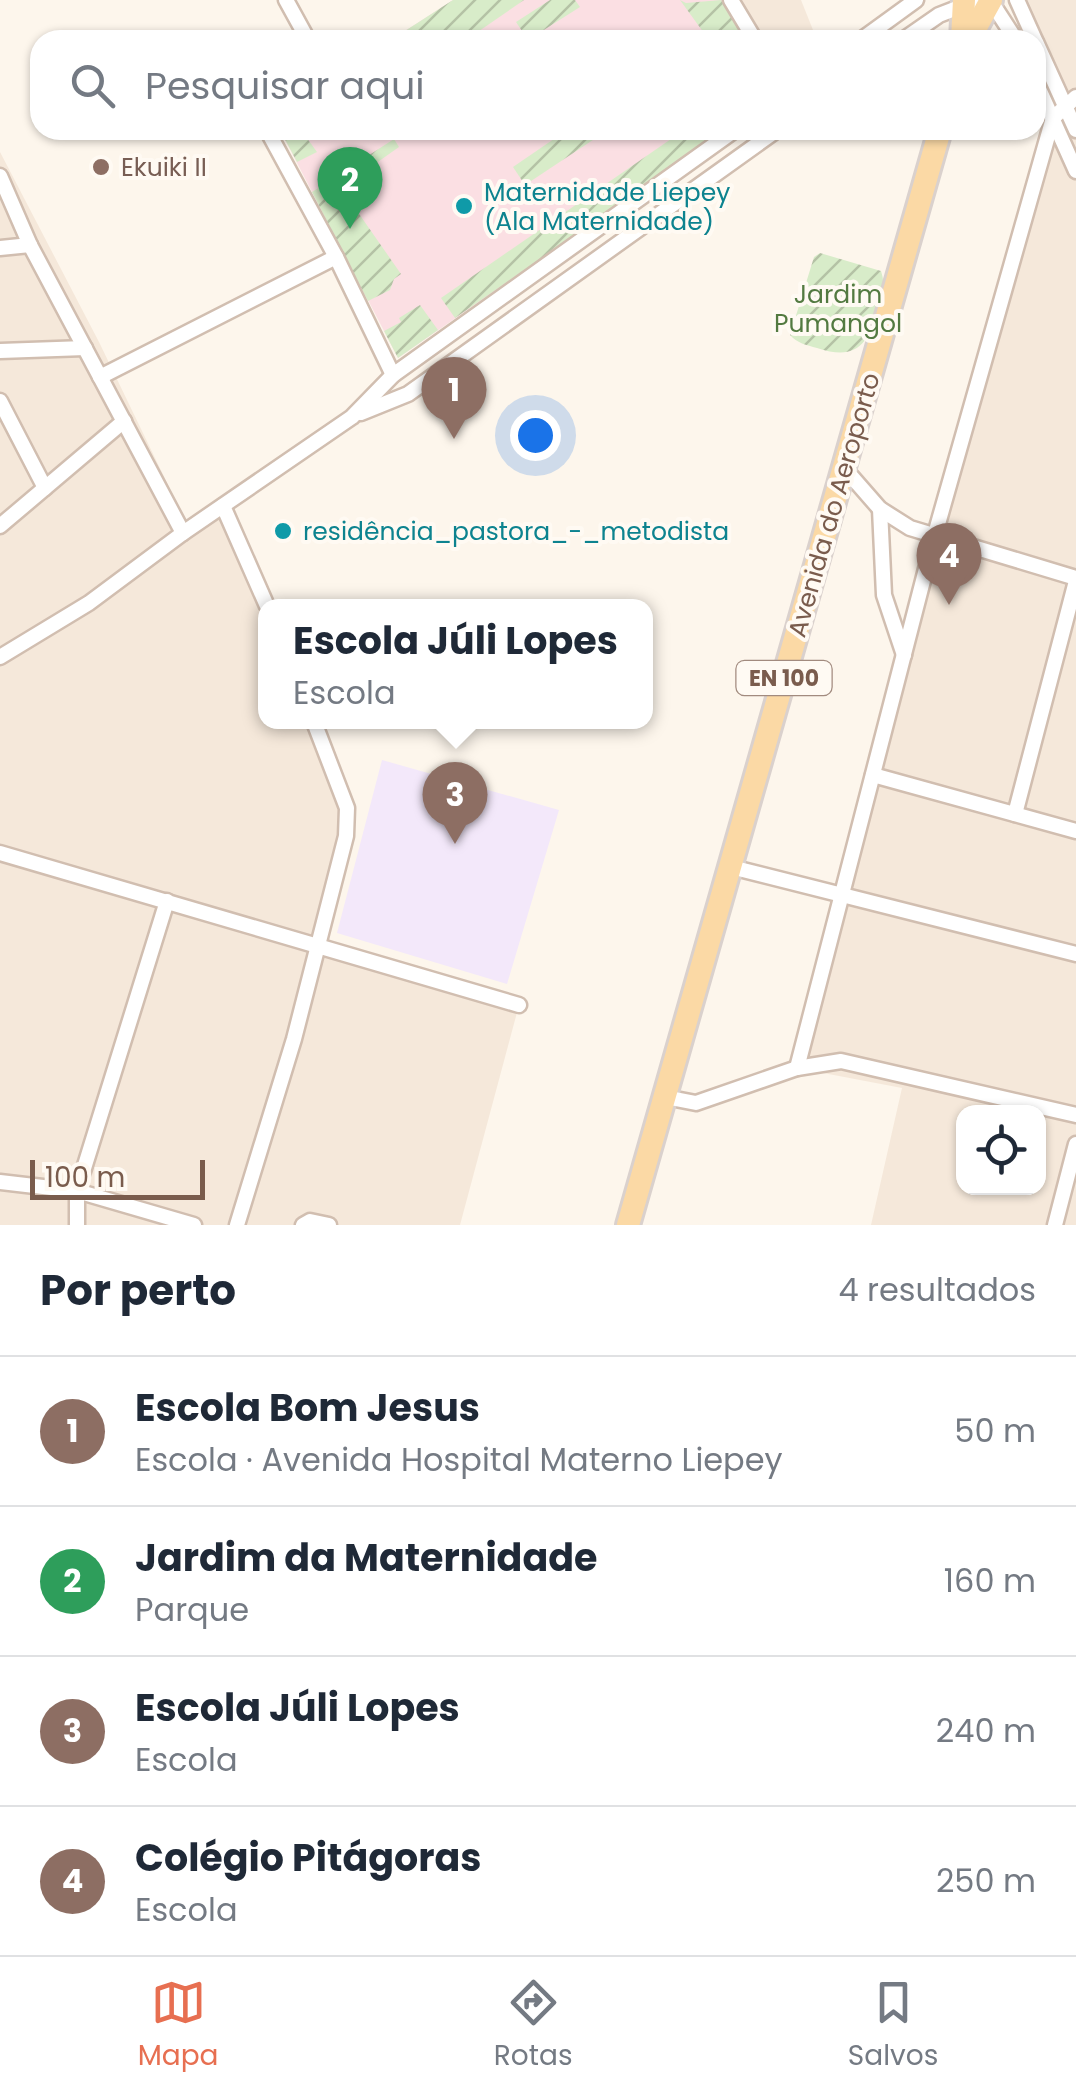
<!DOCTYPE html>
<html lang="pt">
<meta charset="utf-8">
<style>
:root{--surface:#fff;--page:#f6f6f7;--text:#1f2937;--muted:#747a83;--line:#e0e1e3;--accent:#e76f51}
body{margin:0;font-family:Poppins,sans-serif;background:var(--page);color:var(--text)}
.controls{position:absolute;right:30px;bottom:30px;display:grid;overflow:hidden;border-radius:20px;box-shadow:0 2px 8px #0004}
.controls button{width:90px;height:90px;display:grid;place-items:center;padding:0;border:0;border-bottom:2px solid var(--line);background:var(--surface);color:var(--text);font:50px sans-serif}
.scale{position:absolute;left:30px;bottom:25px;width:175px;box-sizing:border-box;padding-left:10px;border:5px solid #7a5c4d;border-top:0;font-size:28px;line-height:35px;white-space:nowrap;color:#7a5c4d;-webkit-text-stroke:8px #fffaf3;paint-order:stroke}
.you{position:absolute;left:535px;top:435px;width:35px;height:35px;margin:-25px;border:8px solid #fff;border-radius:50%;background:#1a73e8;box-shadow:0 0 0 15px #1a73e833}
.badge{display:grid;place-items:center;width:65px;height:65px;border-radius:50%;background:var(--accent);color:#fff;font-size:32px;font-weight:700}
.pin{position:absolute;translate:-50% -82px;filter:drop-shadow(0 2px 5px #0008)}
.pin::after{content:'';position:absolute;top:52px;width:35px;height:30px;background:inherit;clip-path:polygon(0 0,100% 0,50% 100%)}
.popup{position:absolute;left:258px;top:599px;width:395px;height:130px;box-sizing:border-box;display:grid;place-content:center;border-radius:20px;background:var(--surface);filter:drop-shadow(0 2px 8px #0005);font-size:32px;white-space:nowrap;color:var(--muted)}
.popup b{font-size:38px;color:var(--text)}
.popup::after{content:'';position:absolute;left:50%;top:100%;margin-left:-20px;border:20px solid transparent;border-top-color:var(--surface)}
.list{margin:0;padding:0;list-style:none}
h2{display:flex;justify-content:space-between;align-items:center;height:130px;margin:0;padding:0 40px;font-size:42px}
h2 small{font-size:32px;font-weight:400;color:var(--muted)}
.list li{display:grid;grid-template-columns:65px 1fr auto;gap:30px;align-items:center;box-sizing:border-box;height:150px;padding:0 40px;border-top:2px solid var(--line)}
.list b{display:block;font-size:38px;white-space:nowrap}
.list p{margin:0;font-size:32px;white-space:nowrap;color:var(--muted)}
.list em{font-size:32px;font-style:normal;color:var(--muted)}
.icon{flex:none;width:55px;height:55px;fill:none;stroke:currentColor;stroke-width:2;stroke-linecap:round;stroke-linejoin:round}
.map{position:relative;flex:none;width:1076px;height:1225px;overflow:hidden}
.search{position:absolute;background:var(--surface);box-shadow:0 2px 8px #0004;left:30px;right:30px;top:30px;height:110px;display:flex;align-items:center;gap:25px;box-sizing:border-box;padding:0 35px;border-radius:30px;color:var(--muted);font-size:38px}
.sheet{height:730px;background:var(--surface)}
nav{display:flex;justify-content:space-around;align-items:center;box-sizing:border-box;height:140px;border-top:2px solid var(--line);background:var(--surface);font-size:28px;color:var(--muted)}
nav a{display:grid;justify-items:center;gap:5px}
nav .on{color:var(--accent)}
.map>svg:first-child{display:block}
.residential{fill:#f5e8da;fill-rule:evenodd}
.education{fill:#f3e8fa}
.medical{fill:#fbdfe3}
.garden{fill:url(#garden-furrows)}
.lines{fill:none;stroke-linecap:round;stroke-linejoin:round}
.street-casing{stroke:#d1beb0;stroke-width:19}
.primary-casing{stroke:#dad1cd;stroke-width:28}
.street{stroke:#fff;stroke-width:14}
.primary{stroke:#fbd9a5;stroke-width:22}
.education-dot{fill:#8d6e63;stroke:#fffaf3;stroke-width:4}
.culture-dot{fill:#0f9aa8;stroke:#fffaf3;stroke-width:4}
.labels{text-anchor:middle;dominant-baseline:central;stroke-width:8;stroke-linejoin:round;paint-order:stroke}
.shield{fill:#fffaf3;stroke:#a28b7f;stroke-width:2.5}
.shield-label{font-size:22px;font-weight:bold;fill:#7a5c4d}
.education-label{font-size:25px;fill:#785e54;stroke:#fffaf3;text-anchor:start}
.culture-label{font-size:25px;fill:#0d838f;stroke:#fffaf3;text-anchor:start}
.park-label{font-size:25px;fill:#537a41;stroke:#fffaf3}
.street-label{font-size:25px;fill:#7a5c4d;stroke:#fffaf3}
</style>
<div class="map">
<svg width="1076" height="1225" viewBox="0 0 1076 1225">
<defs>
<pattern id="garden-furrows" width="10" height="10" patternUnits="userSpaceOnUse" patternTransform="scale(2.5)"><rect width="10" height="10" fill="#d8ecc9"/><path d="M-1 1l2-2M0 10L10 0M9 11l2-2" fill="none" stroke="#b4c2a5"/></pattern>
</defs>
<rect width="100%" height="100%" fill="#fdf6ec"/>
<g class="residential">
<path d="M730,0H801L817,40H754Z"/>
<path d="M1021,0H1076V1225H871L902,1088L797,1068L1053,118L1066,107ZM964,1112H1038V1188H964Z"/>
<path d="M0,152L99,342L185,520L223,506L265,606V722H314L347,808L320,944L519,1005L460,1225H0Z"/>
</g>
<path class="education" d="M382,760L559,810L507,984L337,933Z"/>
<g class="medical">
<path d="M453,0H723L746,40H391Z"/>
<path d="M280,130H727L398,358Z"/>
</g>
<g class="garden">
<path d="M453,0H524L466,40H391Z"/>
<path d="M550,0H575L580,7L528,40L516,22Z"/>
<path d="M680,0L686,3L721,0L745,40H709Z"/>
<path d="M280,130H301L317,152L297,162Z"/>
<path d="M567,130H608L525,185L513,167Z"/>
<path d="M684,130H701L709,142L455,318L441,298Z"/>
<path d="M394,139L399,147L341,188L401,274L394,279L390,290L368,301L312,192Z"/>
<path d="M820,253L881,271C886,286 882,296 878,310C868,345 856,361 817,348C806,345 797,343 790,335L814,257Z"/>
<path d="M420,305L438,330L398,358L384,331L401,322L399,318Z"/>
</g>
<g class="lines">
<defs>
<g id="street">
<path d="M286,0L308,40"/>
<path d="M731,0L755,40"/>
<path d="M990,0L1016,40"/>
<path d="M1017,0L1035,40"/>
<path d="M861,40L916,0"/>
<path d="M903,40L939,15L978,0"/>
<path d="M1036,42L1076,130"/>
<path d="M1036,82L1076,171"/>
<path d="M267,130L336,257"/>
<path d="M0,176L30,245L183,533"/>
<path d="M0,248L30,245"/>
<path d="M0,351L85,348"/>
<path d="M100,377L336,257L393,375"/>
<path d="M0,401L45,488"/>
<path d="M361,413L408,394L777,130"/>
<path d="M845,469L880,509L910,528L1076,578"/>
<path d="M223,506L267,606"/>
<path d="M880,509L884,595L904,655"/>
<path d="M0,526L124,421"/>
<path d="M0,657L89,603L183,533L352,417L393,375L735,130"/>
<path d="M873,775L1076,831"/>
<path d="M1015,814L1076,581"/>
<path d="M0,853L519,1005"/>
<path d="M731,867L1076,954"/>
<path d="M797,1068L934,538L1053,118L1076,97"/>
<path d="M665,1097L696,1103L797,1068L841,1061L1076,1115"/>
<path d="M0,1182L77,1191L194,1225"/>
<path d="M77,1225V1191L167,901"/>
<path d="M237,1225L294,1039L346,836L347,808L314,722"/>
<path d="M303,1225L310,1221L329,1225"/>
<path d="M1055,1225L1076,1144"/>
</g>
<g id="primary">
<path d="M962,40L964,0"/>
<path d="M969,40L991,0"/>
<path d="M628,1225L940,130"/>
</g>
</defs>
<use href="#street" class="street-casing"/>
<use href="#primary" class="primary-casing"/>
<use href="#street" class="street"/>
<use href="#primary" class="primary"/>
</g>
<circle class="education-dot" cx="101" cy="167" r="10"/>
<g class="culture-dot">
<circle cx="464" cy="206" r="10"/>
<circle cx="283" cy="531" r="10"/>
</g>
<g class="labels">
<rect class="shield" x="736.5" y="661" width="95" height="34" rx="8"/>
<g class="shield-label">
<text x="784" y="678">EN 100</text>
</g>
<g class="education-label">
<text x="121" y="167">Ekuiki II</text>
</g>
<g class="culture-label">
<text x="484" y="192">Maternidade Liepey<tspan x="484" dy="29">(Ala Maternidade)</tspan></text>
<text x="303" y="531">residência_pastora_-_metodista</text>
</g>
<g class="park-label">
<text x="838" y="294">Jardim<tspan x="838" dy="29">Pumangol</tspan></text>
</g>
<g class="street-label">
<text transform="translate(834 505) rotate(-74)">Avenida do Aeroporto</text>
</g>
</g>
</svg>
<div class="controls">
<button><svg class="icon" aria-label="locate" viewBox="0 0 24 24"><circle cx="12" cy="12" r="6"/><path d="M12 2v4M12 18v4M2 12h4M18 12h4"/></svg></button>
</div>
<div class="scale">100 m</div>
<div class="you"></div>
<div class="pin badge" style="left:454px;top:439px;background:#8d6e63">1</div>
<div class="pin badge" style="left:350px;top:229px;background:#2e9e5b">2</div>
<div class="pin badge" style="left:455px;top:844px;background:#8d6e63">3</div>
<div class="popup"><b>Escola Júli Lopes</b>Escola</div>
<div class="pin badge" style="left:949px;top:605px;background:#8d6e63">4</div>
<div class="search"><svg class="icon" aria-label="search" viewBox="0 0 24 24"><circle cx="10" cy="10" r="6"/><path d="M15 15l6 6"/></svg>Pesquisar aqui</div>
</div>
<section class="sheet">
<h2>Por perto<small>4 resultados</small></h2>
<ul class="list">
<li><span class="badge" style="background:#8d6e63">1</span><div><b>Escola Bom Jesus</b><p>Escola · Avenida Hospital Materno Liepey</p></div><em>50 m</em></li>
<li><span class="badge" style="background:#2e9e5b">2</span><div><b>Jardim da Maternidade</b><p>Parque</p></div><em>160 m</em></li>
<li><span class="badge" style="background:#8d6e63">3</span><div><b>Escola Júli Lopes</b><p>Escola</p></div><em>240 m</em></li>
<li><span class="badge" style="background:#8d6e63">4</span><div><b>Colégio Pitágoras</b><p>Escola</p></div><em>250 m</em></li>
</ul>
</section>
<nav>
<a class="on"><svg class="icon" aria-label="map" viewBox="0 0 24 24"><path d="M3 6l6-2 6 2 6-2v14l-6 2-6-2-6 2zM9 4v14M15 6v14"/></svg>Mapa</a>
<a><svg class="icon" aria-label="directions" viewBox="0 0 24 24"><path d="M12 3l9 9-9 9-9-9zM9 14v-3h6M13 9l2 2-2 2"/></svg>Rotas</a>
<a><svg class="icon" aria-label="saved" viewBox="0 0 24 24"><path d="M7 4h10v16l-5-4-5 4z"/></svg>Salvos</a>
</nav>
